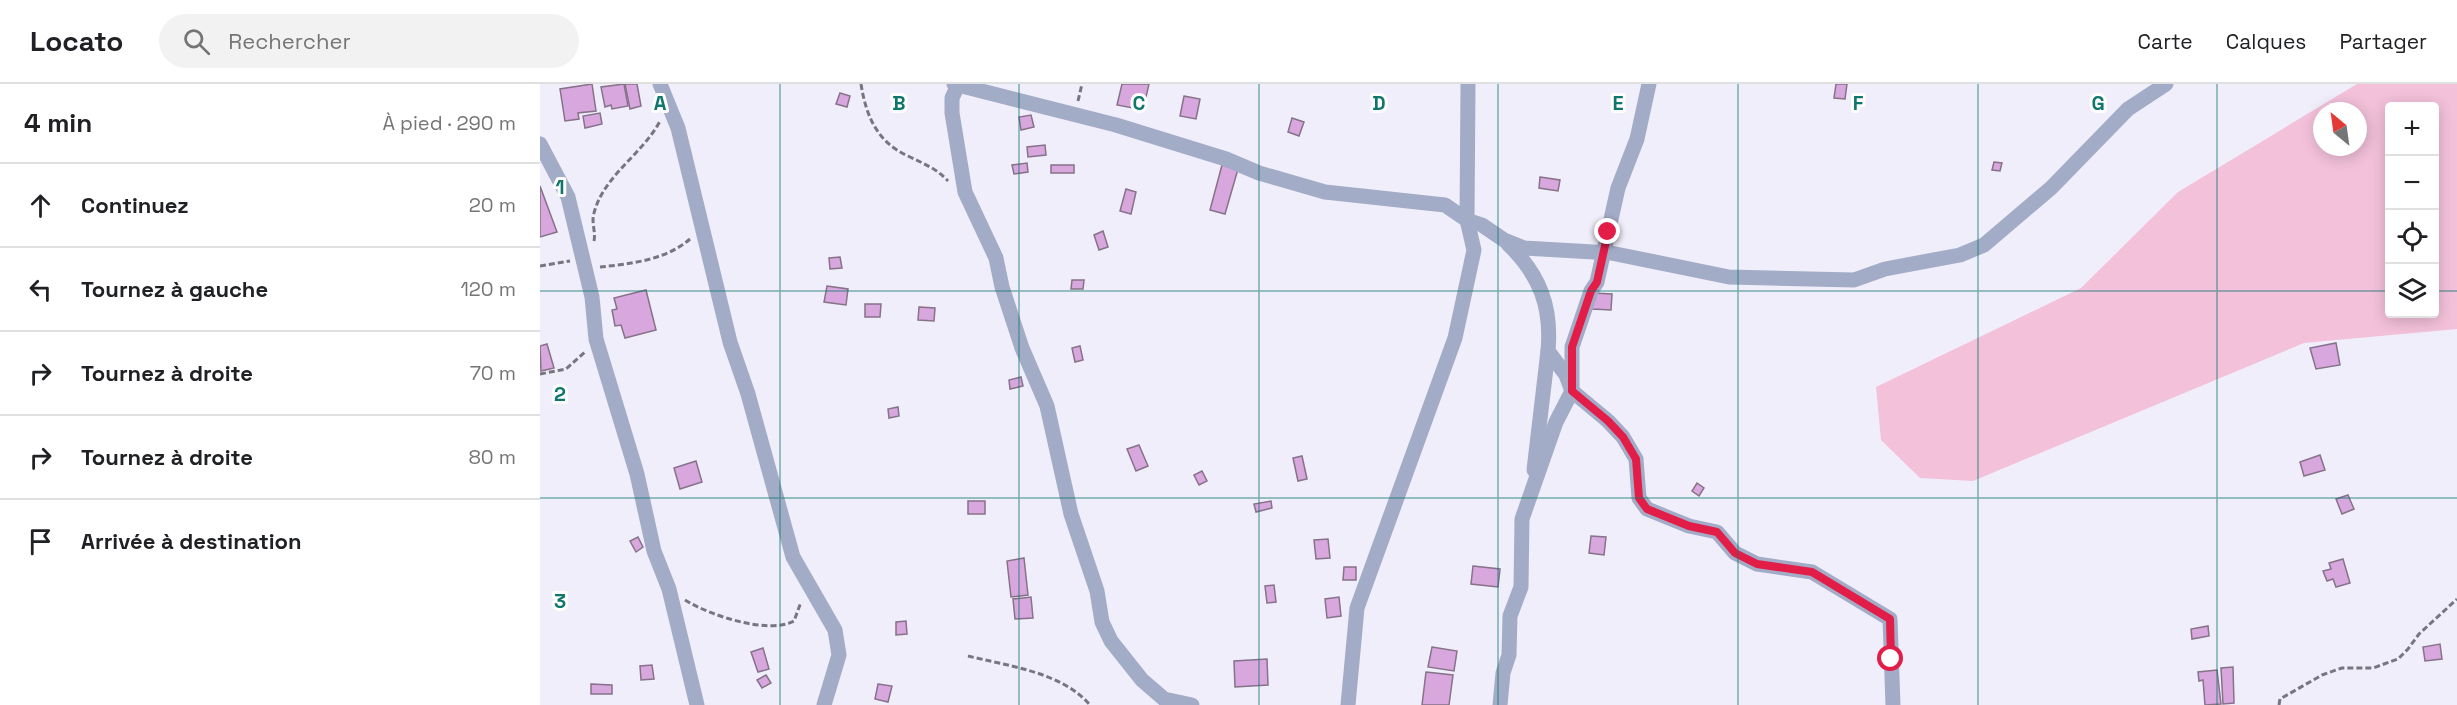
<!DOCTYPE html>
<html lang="fr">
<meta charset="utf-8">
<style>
:root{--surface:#fff;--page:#f2f2f2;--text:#202124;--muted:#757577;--line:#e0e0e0}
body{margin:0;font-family:"Space Grotesk",sans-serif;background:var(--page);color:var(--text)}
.controls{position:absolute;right:18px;top:18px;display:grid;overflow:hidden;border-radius:6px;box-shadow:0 3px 15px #0003}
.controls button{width:54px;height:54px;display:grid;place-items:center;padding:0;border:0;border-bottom:2px solid var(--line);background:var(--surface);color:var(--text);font:30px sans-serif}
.compass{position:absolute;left:1773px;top:18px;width:54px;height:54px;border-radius:50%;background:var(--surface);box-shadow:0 3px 15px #0003;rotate:331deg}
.stop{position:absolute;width:18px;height:18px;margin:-14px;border:4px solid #e11d48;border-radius:50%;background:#fff}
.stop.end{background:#e11d48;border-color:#fff;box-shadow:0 2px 6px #0008}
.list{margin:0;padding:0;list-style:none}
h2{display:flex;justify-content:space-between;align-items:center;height:78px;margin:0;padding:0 24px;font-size:26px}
h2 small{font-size:20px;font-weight:400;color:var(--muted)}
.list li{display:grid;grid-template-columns:39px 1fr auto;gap:18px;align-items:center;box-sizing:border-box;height:84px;padding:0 24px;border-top:2px solid var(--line)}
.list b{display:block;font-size:22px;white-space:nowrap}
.list em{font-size:20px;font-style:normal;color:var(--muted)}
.icon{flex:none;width:33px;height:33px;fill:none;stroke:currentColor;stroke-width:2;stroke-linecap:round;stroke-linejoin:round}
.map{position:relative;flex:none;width:1917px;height:621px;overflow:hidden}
header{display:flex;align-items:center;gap:36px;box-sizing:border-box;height:84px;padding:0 30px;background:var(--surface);border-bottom:2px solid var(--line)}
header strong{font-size:28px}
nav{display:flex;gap:33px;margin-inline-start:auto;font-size:21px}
.search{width:420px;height:54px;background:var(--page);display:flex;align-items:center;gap:15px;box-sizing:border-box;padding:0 21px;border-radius:33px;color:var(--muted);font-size:22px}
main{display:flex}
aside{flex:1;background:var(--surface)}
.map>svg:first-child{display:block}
.green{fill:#f3c1da;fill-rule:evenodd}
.building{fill:#d7a7de;stroke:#867289;stroke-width:1.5}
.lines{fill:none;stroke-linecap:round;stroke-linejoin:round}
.path{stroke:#787580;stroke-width:3;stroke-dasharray:6 3;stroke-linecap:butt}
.minor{stroke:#a3acc7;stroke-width:15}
.route{stroke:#e11d48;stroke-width:8}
.grid{fill:none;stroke:#0f766e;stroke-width:1.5;stroke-opacity:0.55}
.grid-label{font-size:20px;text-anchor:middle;font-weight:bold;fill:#0f766e;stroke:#fefefe;stroke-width:6;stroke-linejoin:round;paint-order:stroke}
</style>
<header>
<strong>Locato</strong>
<div class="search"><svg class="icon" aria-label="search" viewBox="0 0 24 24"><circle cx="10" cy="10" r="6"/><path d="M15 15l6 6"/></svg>Rechercher</div>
<nav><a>Carte</a><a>Calques</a><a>Partager</a></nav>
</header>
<main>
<aside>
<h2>4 min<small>À pied · 290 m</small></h2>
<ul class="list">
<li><svg class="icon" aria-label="ahead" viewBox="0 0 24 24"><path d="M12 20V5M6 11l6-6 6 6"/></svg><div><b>Continuez</b></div><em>20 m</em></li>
<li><svg class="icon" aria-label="left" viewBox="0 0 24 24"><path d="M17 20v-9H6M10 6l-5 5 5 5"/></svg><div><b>Tournez à gauche</b></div><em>120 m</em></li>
<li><svg class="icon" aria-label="right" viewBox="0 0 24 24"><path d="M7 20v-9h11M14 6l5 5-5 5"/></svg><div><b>Tournez à droite</b></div><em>70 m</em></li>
<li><svg class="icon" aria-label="right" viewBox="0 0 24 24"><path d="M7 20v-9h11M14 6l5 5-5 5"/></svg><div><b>Tournez à droite</b></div><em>80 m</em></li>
<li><svg class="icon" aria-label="arrive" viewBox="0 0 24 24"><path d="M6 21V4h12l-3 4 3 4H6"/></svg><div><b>Arrivée à destination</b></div></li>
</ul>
</aside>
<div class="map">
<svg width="1917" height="621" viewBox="0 0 1917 621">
<rect width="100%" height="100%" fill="#f1eefb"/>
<path class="green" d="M1817,0H1917V245L1764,259L1433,397L1380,394L1341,356L1336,303L1541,204L1638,108ZM1850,22H1894V230H1850ZM1782,27H1818V63H1782Z"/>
<g class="building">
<path d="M52,0L56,27L38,29L39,35L25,37L20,5Z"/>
<path d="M84,0L88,22L72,25L71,21L65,23L61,3Z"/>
<path d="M85,0H97L101,22L90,25Z"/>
<path d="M582,0H609L603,26L577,21Z"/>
<path d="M1296,0H1307L1305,15L1294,14Z"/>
<path d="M300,9L310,12L307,23L296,20Z"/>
<path d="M644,12L660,15L656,35L640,32Z"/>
<path d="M60,29L62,40L45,44L43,32Z"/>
<path d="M491,31L494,43L481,46L479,33Z"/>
<path d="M752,34L764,38L759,52L748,48Z"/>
<path d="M505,61L506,71L488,73L487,63Z"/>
<path d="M1454,78L1462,79L1460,87L1452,86Z"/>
<path d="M487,79L488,88L474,90L472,81Z"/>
<rect x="511" y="81" width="23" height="8"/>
<path d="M682,81L698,85L685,130L670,126Z"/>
<path d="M1000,93L1020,96L1018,107L999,104Z"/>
<path d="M0,102L17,148L0,153Z"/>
<path d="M586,105L596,108L591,130L580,127Z"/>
<path d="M563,147L568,163L559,166L554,151Z"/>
<path d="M300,173L302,184L290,185L289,174Z"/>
<path d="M532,196H544L543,205H531Z"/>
<path d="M287,202L308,205L306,221L284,218Z"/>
<path d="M106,206L116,246L85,254L81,241L75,242L72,226L77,225L74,214Z"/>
<path d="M1053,209L1072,210L1071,226L1052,225Z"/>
<path d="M325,220H341L340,233H325Z"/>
<path d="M379,223L395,224L394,237L378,236Z"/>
<path d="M1796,259L1800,281L1776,285L1770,264Z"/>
<path d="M7,260L14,284L1,287L0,262Z"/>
<path d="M540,262L543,276L535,278L532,264Z"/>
<path d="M481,293L483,302L470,305L469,296Z"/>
<path d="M358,323L359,332L349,334L348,325Z"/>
<path d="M599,361L608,382L596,387L587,365Z"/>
<path d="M1780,371L1785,386L1764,392L1760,378Z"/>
<path d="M762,372L767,395L758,397L753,374Z"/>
<path d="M156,377L162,398L140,405L134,384Z"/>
<path d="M662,387L667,397L659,401L654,391Z"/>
<path d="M1157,399L1164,404L1159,412L1152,407Z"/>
<path d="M1808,411L1814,425L1802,430L1796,415Z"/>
<rect x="428" y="417" width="17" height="13"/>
<path d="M731,417L732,424L716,428L714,420Z"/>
<path d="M1051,452L1066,453L1064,471L1049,469Z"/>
<path d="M98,453L103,463L96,468L90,457Z"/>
<path d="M788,455L790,474L776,475L774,456Z"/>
<path d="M484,474L488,511L471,513L467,477Z"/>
<path d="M1803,475L1810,499L1796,503L1793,495L1787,497L1783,487L1791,485L1789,479Z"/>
<path d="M933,482L960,485L958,503L931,500Z"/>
<path d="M804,483H816V496H803Z"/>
<path d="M734,501L736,518L727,519L725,502Z"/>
<path d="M491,513L493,534L475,535L473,515Z"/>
<path d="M799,513L801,532L787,534L785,515Z"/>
<path d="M366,537L367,550L356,551V538Z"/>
<path d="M1668,542L1669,552L1652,555L1651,545Z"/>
<path d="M1900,560L1902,575L1885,577L1883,563Z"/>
<path d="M892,563L917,567L914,587L888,583Z"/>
<path d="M223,564L229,585L218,588L211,568Z"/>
<path d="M727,575L728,601L695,603L694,577Z"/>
<path d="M112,581L114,595L101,596L100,582Z"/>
<path d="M1693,583L1694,619L1683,620L1681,584Z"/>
<path d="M1677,586L1681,620L1665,621L1663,596L1659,597L1658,588Z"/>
<path d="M886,588L913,591L909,621H882Z"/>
<path d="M226,591L231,599L222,604L217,596Z"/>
<path d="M51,600L72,601V610H51Z"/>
<path d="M338,600L352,602L348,618L335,615Z"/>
</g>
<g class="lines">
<g class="path">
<path d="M321,0C326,32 337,58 368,72C384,80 396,84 408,97"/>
<path d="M538,17L542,0"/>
<path d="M54,157C56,148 51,138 54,129C64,91 102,71 120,37"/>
<path d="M0,182L30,177"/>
<path d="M60,183C90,180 126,176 150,155"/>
<path d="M0,290L26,285L45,268"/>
<path d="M145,516C169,531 228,551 254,537L261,518"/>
<path d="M428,572C468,582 522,588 550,621"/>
<path d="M1739,621L1740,615L1782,591L1802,584H1833L1858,575L1868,565L1879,550L1917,515"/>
</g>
<g class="minor">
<path d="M120,0L138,44L190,258L208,310L253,473L295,546L299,571L284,621"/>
<path d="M414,0L576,41L686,75L719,89L785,108L905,121L927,136L934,166L915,254L817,524L808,621"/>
<path d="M928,0L927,136L942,141L964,156L984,164L1071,169L1189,193L1314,196L1345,185L1420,171L1444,161L1511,104L1588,25L1626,0"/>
<path d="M418,1L412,14V29L425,108L456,174L462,203L482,264L507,322L531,430L557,507L562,538L571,557L602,596L624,615L652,621"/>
<path d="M0,60L28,113L52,213L56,255L97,390L114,467L129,505L157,621"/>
<path d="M968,160C1000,191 1012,223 1008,267L1026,291L1032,307L1068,337L1083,353L1096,375L1099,414L1107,425L1149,442L1177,448L1195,469L1217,480L1272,488L1350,535L1353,621"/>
<path d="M994,386L1008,267"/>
<path d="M960,621L963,589L969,571L970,532L981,503L982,435L1016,338L1032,307V263L1051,207L1057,198L1078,104L1097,55L1109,0"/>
</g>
</g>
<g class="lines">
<path class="route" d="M1068,148L1057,198L1051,207L1032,263V307L1068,337L1083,353L1096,375L1099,414L1107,425L1149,442L1177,448L1195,469L1217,480L1272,488L1350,535L1351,575"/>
</g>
<path class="grid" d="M240,0V621M479,0V621M719,0V621M958,0V621M1198,0V621M1438,0V621M1677,0V621M0,207H1850M1894,207H1917M0,414H1917"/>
<g class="grid-label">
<text x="120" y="26">A</text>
<text x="359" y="26">B</text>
<text x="599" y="26">C</text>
<text x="839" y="26">D</text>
<text x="1078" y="26">E</text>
<text x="1318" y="26">F</text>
<text x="1558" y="26">G</text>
<text x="20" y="110">1</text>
<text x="20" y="317">2</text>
<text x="20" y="524">3</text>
</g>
</svg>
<div class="controls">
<button>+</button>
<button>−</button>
<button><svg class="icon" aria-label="locate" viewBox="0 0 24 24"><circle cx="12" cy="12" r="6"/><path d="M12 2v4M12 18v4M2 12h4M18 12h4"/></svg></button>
<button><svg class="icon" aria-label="layers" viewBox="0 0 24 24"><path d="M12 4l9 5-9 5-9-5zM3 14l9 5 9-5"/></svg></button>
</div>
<svg class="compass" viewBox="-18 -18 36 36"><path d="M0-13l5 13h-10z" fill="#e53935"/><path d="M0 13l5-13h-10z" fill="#757577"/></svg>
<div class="stop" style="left:1351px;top:575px"></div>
<div class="stop end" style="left:1068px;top:148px"></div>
</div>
</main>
